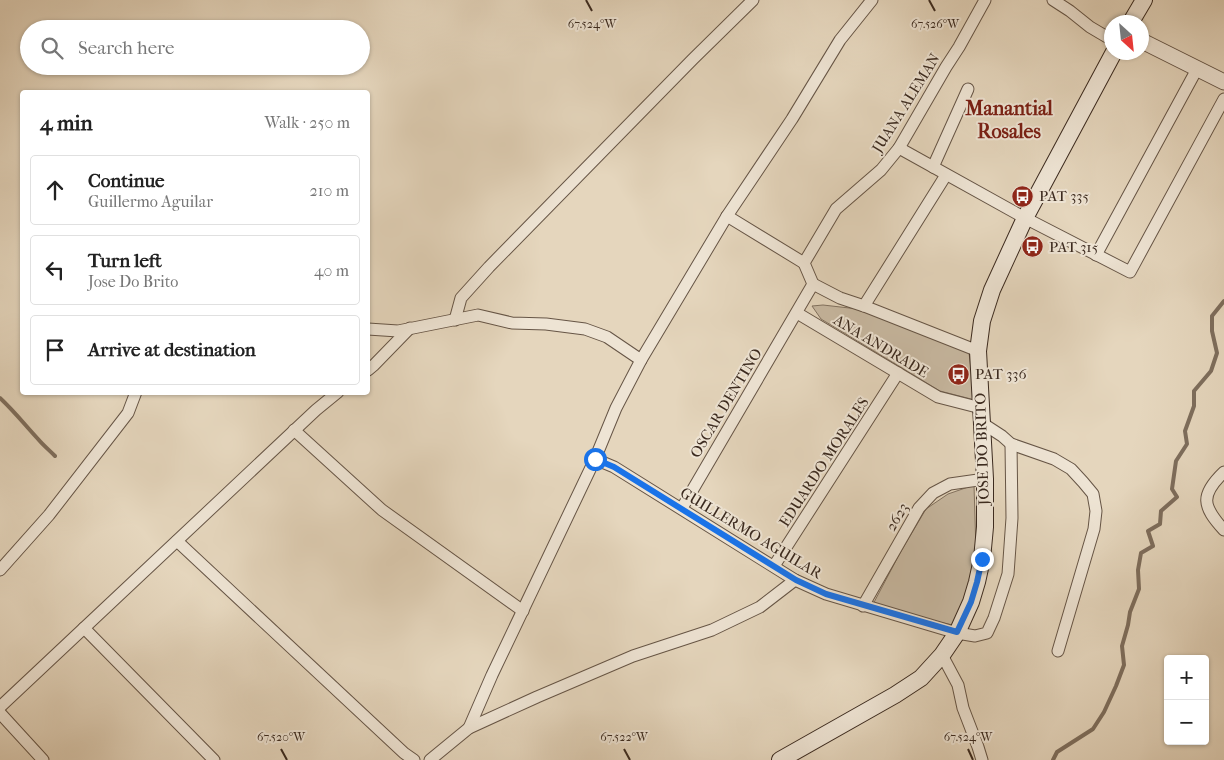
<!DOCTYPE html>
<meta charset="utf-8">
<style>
:root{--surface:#fff;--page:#f6f6f6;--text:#222;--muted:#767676;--line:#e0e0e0}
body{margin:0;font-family:"IM FELL French Canon",serif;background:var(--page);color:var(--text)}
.controls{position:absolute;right:15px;bottom:15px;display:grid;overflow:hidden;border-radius:5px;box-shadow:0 1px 4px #0004}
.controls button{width:45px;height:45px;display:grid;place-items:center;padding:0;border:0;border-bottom:1px solid var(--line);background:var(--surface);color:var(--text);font:25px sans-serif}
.compass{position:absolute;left:1104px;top:15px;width:45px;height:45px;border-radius:50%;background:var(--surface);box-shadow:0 1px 4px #0004;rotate:153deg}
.stop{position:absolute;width:15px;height:15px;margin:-11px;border:4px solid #1a73e8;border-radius:50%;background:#fff}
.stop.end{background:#1a73e8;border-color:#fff;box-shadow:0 1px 5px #0008}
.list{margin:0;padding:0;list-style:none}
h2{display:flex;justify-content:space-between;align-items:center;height:65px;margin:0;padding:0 20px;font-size:21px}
h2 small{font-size:16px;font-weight:400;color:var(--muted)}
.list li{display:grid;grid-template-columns:32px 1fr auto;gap:15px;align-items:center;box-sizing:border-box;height:70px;margin:0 10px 10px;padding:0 10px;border:1px solid var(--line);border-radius:5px}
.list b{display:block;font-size:19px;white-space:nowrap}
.list p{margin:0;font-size:16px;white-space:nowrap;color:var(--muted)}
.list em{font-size:16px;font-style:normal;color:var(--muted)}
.icon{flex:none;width:28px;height:28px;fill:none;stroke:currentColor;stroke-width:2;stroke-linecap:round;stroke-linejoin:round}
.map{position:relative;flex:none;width:1224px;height:760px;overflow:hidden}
.search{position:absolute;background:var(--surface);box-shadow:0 1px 4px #0004;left:20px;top:20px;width:350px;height:55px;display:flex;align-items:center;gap:12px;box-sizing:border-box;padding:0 18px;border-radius:28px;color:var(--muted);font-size:19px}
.panel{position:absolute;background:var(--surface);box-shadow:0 1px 4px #0004;left:20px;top:90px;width:350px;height:305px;border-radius:5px}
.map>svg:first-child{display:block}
.green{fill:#c8b9a2;stroke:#827260}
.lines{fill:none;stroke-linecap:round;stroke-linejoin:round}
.stream{stroke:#7e6e5d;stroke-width:4}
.minor-casing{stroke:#665546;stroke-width:13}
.tertiary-casing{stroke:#665546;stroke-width:17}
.secondary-casing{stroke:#3b2a1f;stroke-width:18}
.minor{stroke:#eee4d4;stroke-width:11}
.tertiary{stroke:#eee4d4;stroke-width:15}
.secondary{stroke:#eee4d4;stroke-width:16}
.route{stroke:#1a73e8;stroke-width:6}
.ticks{fill:none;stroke:#3b2a1f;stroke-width:2}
.labels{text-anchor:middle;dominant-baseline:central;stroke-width:4;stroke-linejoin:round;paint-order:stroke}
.street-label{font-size:15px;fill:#3b2a1f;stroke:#eee4d4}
.poi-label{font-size:15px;fill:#3b2a1f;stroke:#eee4d4;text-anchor:start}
.district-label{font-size:20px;font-weight:bold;fill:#7a1f14;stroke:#eee4d4}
.ticks-label{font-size:12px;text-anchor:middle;fill:#3b2a1f;stroke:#eee4d4;stroke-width:4;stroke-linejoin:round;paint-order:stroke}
</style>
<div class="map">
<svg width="1224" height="760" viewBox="0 0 1224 760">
<rect width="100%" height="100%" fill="#e5d6bd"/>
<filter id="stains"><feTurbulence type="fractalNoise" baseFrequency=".004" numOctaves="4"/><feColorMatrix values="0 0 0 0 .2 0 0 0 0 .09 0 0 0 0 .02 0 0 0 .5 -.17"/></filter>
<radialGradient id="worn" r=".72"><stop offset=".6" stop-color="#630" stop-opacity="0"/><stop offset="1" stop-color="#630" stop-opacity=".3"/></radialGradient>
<g class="green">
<path d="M823,305L858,309L969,353L975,400L940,391L821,319L812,306Z"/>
<path d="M974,485L976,551L966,598L953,625L871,608L900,553L926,509L948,494Z"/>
</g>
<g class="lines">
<g class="stream">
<path d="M0,398C14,411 25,425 38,439C43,445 49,450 55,456"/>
<path d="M1053,760L1057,752L1093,729L1104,712L1116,686L1124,665L1122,646L1128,625L1130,612L1139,589L1138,570L1141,553L1153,546L1148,531L1160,524L1161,511L1177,497L1172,489L1176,461L1187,444L1185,431L1194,406V391L1211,371L1217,353L1212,331V316L1224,301"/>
</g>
<defs>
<g id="minor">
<path d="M1053,0L1070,11L1090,27L1112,40"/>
<path d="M899,148L1025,218L1130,272L1224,99"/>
<path d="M933,167L968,89"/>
<path d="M727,216L804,263"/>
<path d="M1096,255L1197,69"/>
<path d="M813,284L840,298L864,306L978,351"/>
<path d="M864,306L946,175"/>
<path d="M797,313L938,397L981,408"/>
<path d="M455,320L461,298L489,267L693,59L753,0"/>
<path d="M368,329L398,331L478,315L512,323L546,324L585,329L607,337L641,360"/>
<path d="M368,370L374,365L410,328"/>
<path d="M982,423L1002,436L1011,444L1054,459L1071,469L1083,482L1093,494L1096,511L1094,529L1058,651"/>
<path d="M294,430L382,510L523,611"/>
<path d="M595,459L614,467L795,580L826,594L957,633L975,636L987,633L994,618L1008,574L1012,518L1011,444"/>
<path d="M1224,472C1200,495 1202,506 1224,530"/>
<path d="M682,508L813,284L804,263L836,209L881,170L899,148L946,67L959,47L985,0"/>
<path d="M177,541L404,753L414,760"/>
<path d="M774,566L898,373"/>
<path d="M0,570L49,515L128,413L136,392"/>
<path d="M863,606L919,508L933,493L950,484L985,479"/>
<path d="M84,628L214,760"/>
<path d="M942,655L958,685L963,708L978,747L982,760"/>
<path d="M0,707L316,410L338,392"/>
<path d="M0,713L43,760"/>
<path d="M469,728L492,675L595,459L616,408L641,360L727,216L792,119L840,40L872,0"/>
<path d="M430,760L469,728L537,697L633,656L712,630L760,607L795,580"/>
</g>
<path id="tertiary" d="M1142,41L1224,82"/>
<g id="secondary">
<path d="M1131,22L1144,0"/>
<path d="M780,760L895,695L921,678L942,655L957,633L971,602L977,582L982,559L985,527V479L978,351L982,321L992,290L1025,218L1114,52"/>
</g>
</defs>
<use href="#minor" class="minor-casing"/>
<use href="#tertiary" class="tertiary-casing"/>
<use href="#secondary" class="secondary-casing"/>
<use href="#minor" class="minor"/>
<use href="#tertiary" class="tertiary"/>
<use href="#secondary" class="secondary"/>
</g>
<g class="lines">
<path class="route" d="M595,459L614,467L796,580L826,594L957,632L971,602L977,582L982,559"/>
</g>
<path class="ticks" d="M586,0L592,11M929,0L935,11M281,749L287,760M624,749L630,760M968,749L973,760"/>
<defs>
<symbol id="bus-disc" viewBox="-11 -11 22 22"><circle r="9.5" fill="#8f2418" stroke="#eee4d4"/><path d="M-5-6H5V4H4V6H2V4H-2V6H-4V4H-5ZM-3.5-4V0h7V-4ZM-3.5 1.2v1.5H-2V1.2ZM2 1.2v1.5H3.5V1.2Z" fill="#fff"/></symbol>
</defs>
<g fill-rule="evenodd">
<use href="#bus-disc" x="1010" y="184" width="25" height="25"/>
<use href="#bus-disc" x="1020" y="234" width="25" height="25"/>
<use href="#bus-disc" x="946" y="362" width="25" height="25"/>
</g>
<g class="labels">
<g class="street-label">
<text transform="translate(906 103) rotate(-58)">JUANA ALEMAN</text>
<text transform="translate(881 346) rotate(31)">ANA ANDRADE</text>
<text transform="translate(726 403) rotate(-59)">OSCAR DENTINO</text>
<text transform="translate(982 449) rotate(-92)">JOSE DO BRITO</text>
<text transform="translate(824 462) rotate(-57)">EDUARDO MORALES</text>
<text transform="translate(897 517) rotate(-59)">2623</text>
<text transform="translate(751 533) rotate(31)">GUILLERMO AGUILAR</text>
</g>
<g class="poi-label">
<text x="1039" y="196">PAT 335</text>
<text x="1049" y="247">PAT 315</text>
<text x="975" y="374">PAT 336</text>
</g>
<g class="district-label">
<text x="1009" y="108">Manantial<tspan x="1009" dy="23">Rosales</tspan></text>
</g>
</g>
<g class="ticks-label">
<text x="592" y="28">67.524°W</text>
<text x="935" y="28">67.526°W</text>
<text x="281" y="741">67.520°W</text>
<text x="624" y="741">67.522°W</text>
<text x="968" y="741">67.524°W</text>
</g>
<rect width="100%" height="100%" filter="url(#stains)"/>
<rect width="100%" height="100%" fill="url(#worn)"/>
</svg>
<div class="controls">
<button>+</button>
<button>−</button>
</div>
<svg class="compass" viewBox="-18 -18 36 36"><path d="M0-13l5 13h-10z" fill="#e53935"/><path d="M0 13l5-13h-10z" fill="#767676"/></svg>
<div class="stop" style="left:595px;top:459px"></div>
<div class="stop end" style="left:982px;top:559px"></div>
<div class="search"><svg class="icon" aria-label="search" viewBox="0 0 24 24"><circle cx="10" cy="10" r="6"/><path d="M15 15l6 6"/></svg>Search here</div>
<section class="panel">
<h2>4 min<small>Walk · 250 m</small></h2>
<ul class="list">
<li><svg class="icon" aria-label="ahead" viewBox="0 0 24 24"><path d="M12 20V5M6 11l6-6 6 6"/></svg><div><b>Continue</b><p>Guillermo Aguilar</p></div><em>210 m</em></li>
<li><svg class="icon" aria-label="left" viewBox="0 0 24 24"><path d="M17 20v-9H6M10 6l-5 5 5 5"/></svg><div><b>Turn left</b><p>Jose Do Brito</p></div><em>40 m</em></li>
<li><svg class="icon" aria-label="arrive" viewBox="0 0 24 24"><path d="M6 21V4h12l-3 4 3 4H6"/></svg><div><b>Arrive at destination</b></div></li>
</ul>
</section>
</div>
